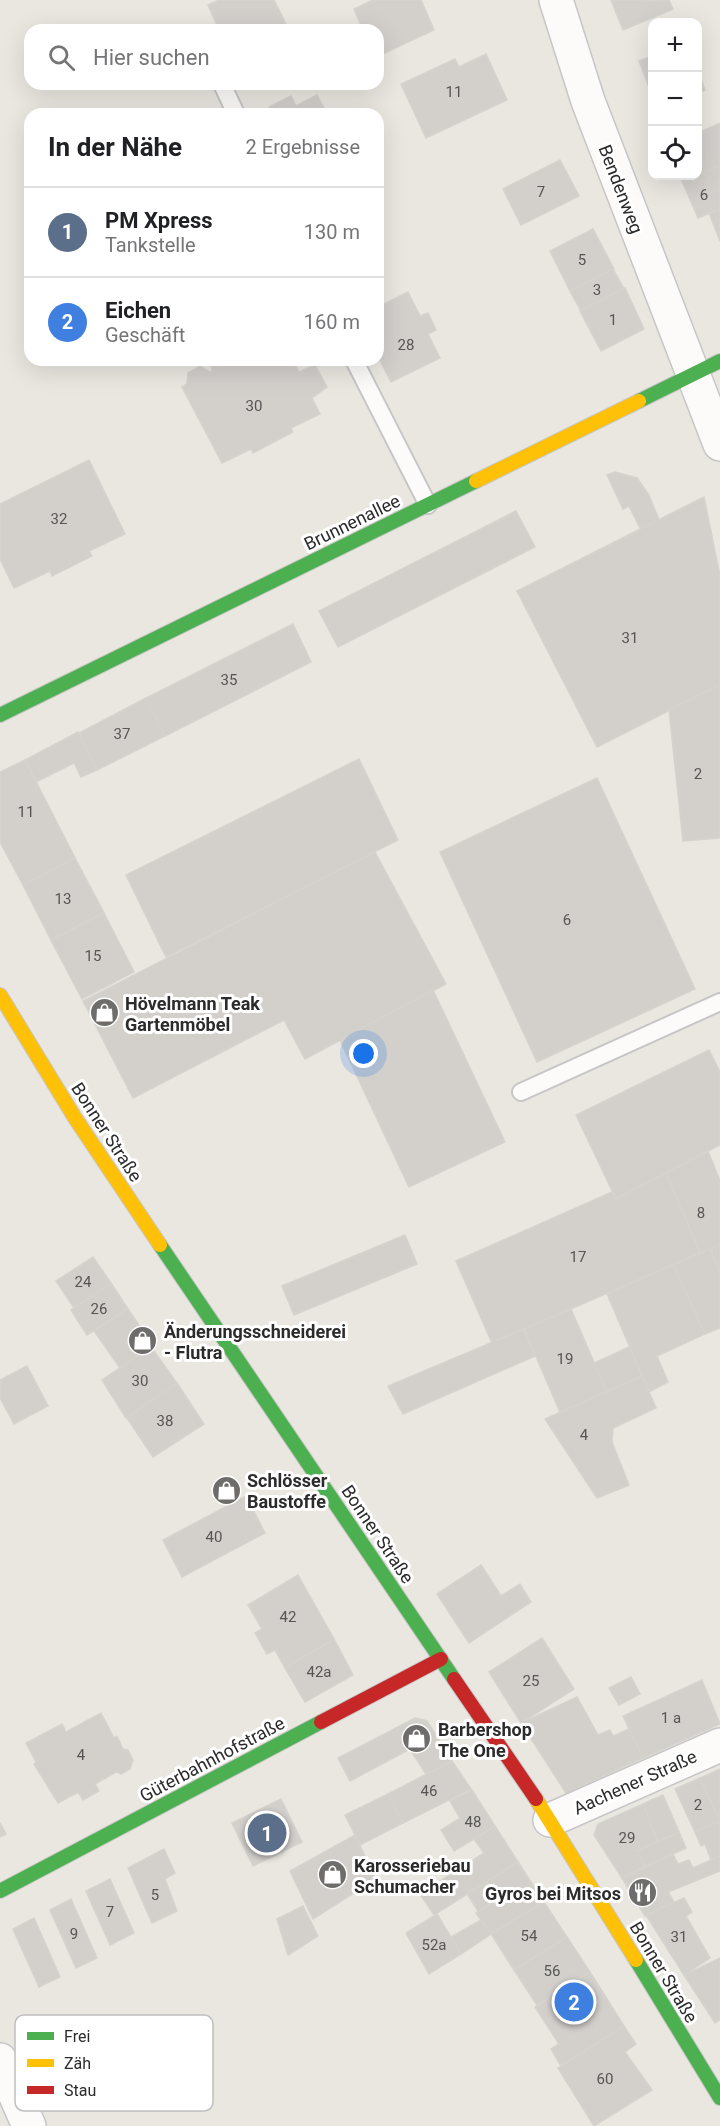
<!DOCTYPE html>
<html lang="de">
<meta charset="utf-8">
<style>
:root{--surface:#fff;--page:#f6f6f6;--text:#202124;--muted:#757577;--line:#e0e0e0;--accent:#ea580c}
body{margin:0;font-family:Roboto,sans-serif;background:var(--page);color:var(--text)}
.controls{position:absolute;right:18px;top:18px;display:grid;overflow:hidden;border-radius:12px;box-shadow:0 6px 24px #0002}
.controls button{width:54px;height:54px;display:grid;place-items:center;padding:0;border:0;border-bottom:2px solid var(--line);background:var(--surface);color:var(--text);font:30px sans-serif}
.you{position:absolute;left:364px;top:1054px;width:21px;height:21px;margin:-15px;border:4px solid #fff;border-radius:50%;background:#1a73e8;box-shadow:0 0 0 9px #1a73e833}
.badge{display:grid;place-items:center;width:39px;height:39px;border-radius:50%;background:var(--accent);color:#fff;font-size:20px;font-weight:700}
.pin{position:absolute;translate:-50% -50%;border:3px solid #fff;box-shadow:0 2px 6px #0006}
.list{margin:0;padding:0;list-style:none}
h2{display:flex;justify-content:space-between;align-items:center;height:78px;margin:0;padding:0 24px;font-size:26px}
h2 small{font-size:20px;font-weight:400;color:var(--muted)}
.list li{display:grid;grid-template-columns:39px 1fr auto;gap:18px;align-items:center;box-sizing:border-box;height:90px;padding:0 24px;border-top:2px solid var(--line)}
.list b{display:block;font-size:22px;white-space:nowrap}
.list p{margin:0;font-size:20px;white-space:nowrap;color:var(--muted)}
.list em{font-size:20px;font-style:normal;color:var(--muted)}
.icon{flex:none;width:33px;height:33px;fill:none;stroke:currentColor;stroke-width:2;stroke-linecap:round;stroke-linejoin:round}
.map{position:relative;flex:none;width:720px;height:2126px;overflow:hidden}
.search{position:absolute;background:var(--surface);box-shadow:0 6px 24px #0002;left:24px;top:24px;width:360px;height:66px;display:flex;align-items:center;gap:15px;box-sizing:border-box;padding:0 21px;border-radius:18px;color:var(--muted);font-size:22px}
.panel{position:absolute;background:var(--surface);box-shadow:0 6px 24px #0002;left:24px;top:108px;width:360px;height:258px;border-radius:18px}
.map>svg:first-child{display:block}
.building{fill:#d3d0cc;stroke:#d5d3cd;stroke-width:1.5}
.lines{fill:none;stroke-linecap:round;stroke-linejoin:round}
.lane-casing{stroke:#c7c6c6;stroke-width:20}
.street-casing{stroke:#c7c6c6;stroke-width:36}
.fast-casing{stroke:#c7c6c6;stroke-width:16}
.slow-casing{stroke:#c7c6c6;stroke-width:16}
.jam-casing{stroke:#c7c6c6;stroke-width:16}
.lane{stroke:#fcfbfa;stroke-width:16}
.street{stroke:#fcfbfa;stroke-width:33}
.fast{stroke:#4caf50;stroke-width:14}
.slow{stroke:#ffc107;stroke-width:14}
.jam{stroke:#c62828;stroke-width:14}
.labels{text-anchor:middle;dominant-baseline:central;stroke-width:6;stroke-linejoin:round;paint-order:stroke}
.number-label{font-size:15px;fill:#565554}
.street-label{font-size:18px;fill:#2b2b2b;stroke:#fff}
.poi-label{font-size:18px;font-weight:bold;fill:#2b2b2b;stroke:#fff;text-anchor:start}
.key{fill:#fff;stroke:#bfbfbf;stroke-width:1.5}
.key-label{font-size:16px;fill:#2b2b2b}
</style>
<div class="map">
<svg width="720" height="2126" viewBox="0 0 720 2126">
<rect width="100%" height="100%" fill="#eae7e1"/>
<g class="building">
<path d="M219,0H274L289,30H219L208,5Z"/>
<path d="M373,0H421L434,30L378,56V30H363L354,9Z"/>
<path d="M611,0H669L673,9L623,30Z"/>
<path d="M486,54L507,100L426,138L401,84L455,59L459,67Z"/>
<path d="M652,56V95L639,61Z"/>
<path d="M698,72L705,90L698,93Z"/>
<path d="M317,95L327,114H273L269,107L291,96L296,106Z"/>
<path d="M720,123V166L698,175V133Z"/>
<path d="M560,160L579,196L521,225L503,189Z"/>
<path d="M720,166V209L698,218L682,181Z"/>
<path d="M680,176H697L682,181Z"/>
<path d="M720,209V241L709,213Z"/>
<path d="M593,229L614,269L570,291L550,251Z"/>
<path d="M613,269L624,289L581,311L570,291Z"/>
<path d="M625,288L644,329L601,351L580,311Z"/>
<path d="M408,292L420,316L428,313L436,330L428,334L440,358L391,382L378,356V307Z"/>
<path d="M210,360H293L299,372L312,366L316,367L327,387L312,398L320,414L291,428L293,432L253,453L251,449L222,463L182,387L187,384L188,373L200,366L210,372L212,371Z"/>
<path d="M89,460L125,534L89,551L92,556L52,576L50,571L14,588L0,559V504Z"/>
<path d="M615,472L637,478L649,495L659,520L641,530L629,506L623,509L607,475Z"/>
<path d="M704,497L720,576V685L597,747L517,591Z"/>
<path d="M516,511L535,547L338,647L319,611Z"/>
<path d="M293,624L311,662L165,736L146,698Z"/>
<path d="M720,685V838L683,841L669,710Z"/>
<path d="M146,698L165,736L97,770L79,733Z"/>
<path d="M78,732L97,770L81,777L74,763L36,782L25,760Z"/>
<path d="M359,759L398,840L166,957L126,875Z"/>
<path d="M25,760L75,858L23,885L0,842V772Z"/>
<path d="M597,778L695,989L537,1062L440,852Z"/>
<path d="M375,852L446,984L305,1059L284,1020L133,1098L83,1001Z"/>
<path d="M75,858L104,913L51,940L23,885Z"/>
<path d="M104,913L134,972L82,999L51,940Z"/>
<path d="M433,990L505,1142L409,1187L340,1040Z"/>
<path d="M709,1050L720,1072V1145L616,1199L576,1115Z"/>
<path d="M708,1151L720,1181V1245L700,1253L666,1173Z"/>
<path d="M666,1173L700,1253L492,1343L456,1261L612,1192L616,1199Z"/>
<path d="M405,1235L417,1264L294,1315L282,1286Z"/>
<path d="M720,1245V1272L710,1249Z"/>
<path d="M710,1249L720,1272V1328L705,1334L673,1265Z"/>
<path d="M93,1257L111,1283L74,1308L56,1281Z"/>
<path d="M673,1265L705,1334L657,1356L668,1382L649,1392L607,1294Z"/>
<path d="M111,1283L128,1309L87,1335L71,1310Z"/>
<path d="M128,1309L153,1346L120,1368L94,1331Z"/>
<path d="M571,1309L607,1392L560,1412L524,1329Z"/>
<path d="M524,1329L535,1356L403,1414L388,1386Z"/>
<path d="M151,1347L177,1383L126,1418L102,1380Z"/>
<path d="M629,1347L642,1376L607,1392L594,1363Z"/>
<path d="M27,1366L48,1406L14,1424L0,1398V1380Z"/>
<path d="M642,1376L656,1408L613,1428L612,1442L629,1485L597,1498L545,1419Z"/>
<path d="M177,1383L204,1424L153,1457L127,1418Z"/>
<path d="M246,1496L265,1533L182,1577L163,1540Z"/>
<path d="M481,1565L501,1596L520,1584L531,1602L469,1643L437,1594Z"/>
<path d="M298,1575L334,1639L285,1668L275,1650L267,1654L255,1633L262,1629L248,1605Z"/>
<path d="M542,1638L574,1689L521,1723L489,1672Z"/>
<path d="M334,1639L353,1675L305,1702L285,1668Z"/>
<path d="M631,1677L640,1694L619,1705L609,1688Z"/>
<path d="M702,1680L720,1724L643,1758L623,1716Z"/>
<path d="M577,1697L598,1735L610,1730L613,1736L629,1729L643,1758L566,1793L521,1723Z"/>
<path d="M101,1713L114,1738L117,1736L123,1749L128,1750L133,1760L130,1769L121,1774L116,1772L95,1784L99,1791L83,1800L78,1792L58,1803L34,1764L36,1762L26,1743L62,1724L66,1732Z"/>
<path d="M415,1718L427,1721L452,1761L426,1774L396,1728Z"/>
<path d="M396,1728L410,1749L350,1781L338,1758Z"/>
<path d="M452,1761L471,1789L403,1823L388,1794Z"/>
<path d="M720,1769V1821L700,1778Z"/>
<path d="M700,1778L720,1821L695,1832L675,1789Z"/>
<path d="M472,1790L495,1826L454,1851L441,1830L460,1818L450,1801Z"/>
<path d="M388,1794L403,1823L360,1845L345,1815Z"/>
<path d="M663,1795L679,1832L658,1842L643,1804Z"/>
<path d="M281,1799L302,1842L253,1866L232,1823Z"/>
<path d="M643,1804L658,1842L637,1851L645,1866L622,1878L594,1835L598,1824Z"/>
<path d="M720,1821V1856L711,1860L705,1844L701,1846L695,1832Z"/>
<path d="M0,1823L6,1834L0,1837Z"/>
<path d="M495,1826L518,1862L434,1915L420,1894L484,1853L474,1839Z"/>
<path d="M679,1832L686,1848L645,1866L637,1851Z"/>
<path d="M355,1835L376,1879L313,1919L290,1871Z"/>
<path d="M164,1849L175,1873L165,1879L177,1911L152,1923L128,1868Z"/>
<path d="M673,1854L678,1864L689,1860L693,1868L720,1856V1871L668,1892L674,1902L645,1916L622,1878Z"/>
<path d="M518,1862L544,1902L491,1934L476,1913L497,1900L486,1882Z"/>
<path d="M110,1879L134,1933L110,1945L86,1891Z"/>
<path d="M486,1882L497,1900L478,1911L467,1894Z"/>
<path d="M684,1898L692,1912L686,1916L710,1958L684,1975L646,1915Z"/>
<path d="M71,1899L97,1958L76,1968L50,1910Z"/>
<path d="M544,1902L567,1937L514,1970L491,1934Z"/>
<path d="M303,1906L318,1936L288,1955L277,1919Z"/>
<path d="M437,1914L461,1954L429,1974L406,1933Z"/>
<path d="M34,1918L60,1977L39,1987L13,1929Z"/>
<path d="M481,1920L491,1934L461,1954L451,1937Z"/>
<path d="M567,1937L590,1972L537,2005L514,1970Z"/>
<path d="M720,1958V2020L715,2023L684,1975Z"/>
<path d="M590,1972L624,2026L561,2066L551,2049L559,2044L535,2007Z"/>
<path d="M624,2026L636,2044L625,2052L652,2090L594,2126L558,2068Z"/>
</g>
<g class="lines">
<defs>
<g id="lane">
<path d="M222,84L236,114"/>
<path d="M354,360L428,505"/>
<path d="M521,1092L720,1002"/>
</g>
<g id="street">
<path d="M556,0L588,101L720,444"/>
<path d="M550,1820L720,1745"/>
<path d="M0,2060L29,2126"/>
</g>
<g id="fast">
<path d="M639,401L720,361"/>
<path d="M0,715L476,481"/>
<path d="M160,1245L454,1679"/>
<path d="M0,1891L321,1722"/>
<path d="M636,1960L720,2098"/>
</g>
<g id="slow">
<path d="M476,481L639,401"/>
<path d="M0,995L75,1118L160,1245"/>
<path d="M536,1799L636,1960"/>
</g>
<g id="jam">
<path d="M454,1679L536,1799"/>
<path d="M321,1722L441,1659"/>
</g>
</defs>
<use href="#lane" class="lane-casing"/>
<use href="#street" class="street-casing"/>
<use href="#fast" class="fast-casing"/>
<use href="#slow" class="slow-casing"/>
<use href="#jam" class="jam-casing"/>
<use href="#lane" class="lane"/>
<use href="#street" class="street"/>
<use href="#fast" class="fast"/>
<use href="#slow" class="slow"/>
<use href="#jam" class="jam"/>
</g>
<defs>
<symbol id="shop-disc" viewBox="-11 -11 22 22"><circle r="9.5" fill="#6e6d6b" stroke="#fff"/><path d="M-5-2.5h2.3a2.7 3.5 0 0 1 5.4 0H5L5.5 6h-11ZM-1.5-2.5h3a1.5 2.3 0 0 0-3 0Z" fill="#fff"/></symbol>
<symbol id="restaurant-disc" viewBox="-11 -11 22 22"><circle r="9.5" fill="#6e6d6b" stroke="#fff"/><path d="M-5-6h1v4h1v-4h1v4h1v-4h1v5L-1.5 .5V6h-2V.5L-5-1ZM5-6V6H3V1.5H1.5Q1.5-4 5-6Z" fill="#fff"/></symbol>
</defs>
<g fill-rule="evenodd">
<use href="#shop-disc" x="88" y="996" width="33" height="33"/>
<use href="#shop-disc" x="126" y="1324" width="33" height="33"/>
<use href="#shop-disc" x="210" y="1474" width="33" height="33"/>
<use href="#shop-disc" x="400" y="1722" width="33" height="33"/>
<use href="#shop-disc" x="316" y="1858" width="33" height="33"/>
<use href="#restaurant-disc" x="626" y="1876" width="33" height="33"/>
</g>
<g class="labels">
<g class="number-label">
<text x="454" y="92">11</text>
<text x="541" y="192">7</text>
<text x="704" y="195">6</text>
<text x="582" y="260">5</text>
<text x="597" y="290">3</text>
<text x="613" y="320">1</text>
<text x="406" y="345">28</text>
<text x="254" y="406">30</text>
<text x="59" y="519">32</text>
<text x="630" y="638">31</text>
<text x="229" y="680">35</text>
<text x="122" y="734">37</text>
<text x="698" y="774">2</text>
<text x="26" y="812">11</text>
<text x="63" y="899">13</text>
<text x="567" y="920">6</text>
<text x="93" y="956">15</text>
<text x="701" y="1213">8</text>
<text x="578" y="1257">17</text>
<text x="83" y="1282">24</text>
<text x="99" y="1309">26</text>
<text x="565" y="1359">19</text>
<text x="140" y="1381">30</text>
<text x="165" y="1421">38</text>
<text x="584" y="1435">4</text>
<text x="214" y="1537">40</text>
<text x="288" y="1617">42</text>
<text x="319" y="1672">42a</text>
<text x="531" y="1681">25</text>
<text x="671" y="1718">1 a</text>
<text x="81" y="1755">4</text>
<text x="429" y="1791">46</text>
<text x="698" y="1805">2</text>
<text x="473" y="1822">48</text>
<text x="627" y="1838">29</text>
<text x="155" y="1895">5</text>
<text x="110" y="1912">7</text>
<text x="74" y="1934">9</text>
<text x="529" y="1936">54</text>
<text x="679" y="1937">31</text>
<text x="434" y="1945">52a</text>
<text x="552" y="1971">56</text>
<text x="605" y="2079">60</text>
</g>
<g class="street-label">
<text transform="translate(621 189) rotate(69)">Bendenweg</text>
<text transform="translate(352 522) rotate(-26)">Brunnenallee</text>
<text transform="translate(107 1132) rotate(57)">Bonner Straße</text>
<text transform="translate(378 1534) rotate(56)">Bonner Straße</text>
<text transform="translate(212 1759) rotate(-28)">Güterbahnhofstraße</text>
<text transform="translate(635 1782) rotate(-24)">Aachener Straße</text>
<text transform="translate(664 1972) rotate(59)">Bonner Straße</text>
</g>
<g class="poi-label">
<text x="125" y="1003">Hövelmann Teak<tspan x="125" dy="21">Gartenmöbel</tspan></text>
<text x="164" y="1331">Änderungsschneiderei<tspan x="164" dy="21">- Flutra</tspan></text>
<text x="247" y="1480">Schlösser<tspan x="247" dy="21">Baustoffe</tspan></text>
<text x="438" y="1729">Barbershop<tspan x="438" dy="21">The One</tspan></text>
<text x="354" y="1865">Karosseriebau<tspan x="354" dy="21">Schumacher</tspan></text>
<text x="621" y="1893" text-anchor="end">Gyros bei Mitsos</text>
</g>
</g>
<rect x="15" y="2015" width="198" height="96" rx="9" class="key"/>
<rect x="27" y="2032" width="27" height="8" fill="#4caf50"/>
<rect x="27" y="2059" width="27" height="8" fill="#ffc107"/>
<rect x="27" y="2086" width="27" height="8" fill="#c62828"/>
<g class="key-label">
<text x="64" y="2042">Frei</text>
<text x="64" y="2069">Zäh</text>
<text x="64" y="2096">Stau</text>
</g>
</svg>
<div class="controls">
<button>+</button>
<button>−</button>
<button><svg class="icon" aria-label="locate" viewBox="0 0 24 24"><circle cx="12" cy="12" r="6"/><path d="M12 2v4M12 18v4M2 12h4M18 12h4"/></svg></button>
</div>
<div class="you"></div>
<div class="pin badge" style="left:267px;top:1833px;background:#5c6f8a">1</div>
<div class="pin badge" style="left:574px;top:2002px;background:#3f7fe0">2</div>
<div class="search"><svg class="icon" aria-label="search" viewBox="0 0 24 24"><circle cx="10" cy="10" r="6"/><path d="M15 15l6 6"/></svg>Hier suchen</div>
<section class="panel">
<h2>In der Nähe<small>2 Ergebnisse</small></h2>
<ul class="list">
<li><span class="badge" style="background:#5c6f8a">1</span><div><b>PM Xpress</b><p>Tankstelle</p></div><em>130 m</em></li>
<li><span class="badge" style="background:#3f7fe0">2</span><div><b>Eichen</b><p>Geschäft</p></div><em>160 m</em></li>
</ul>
</section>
</div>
